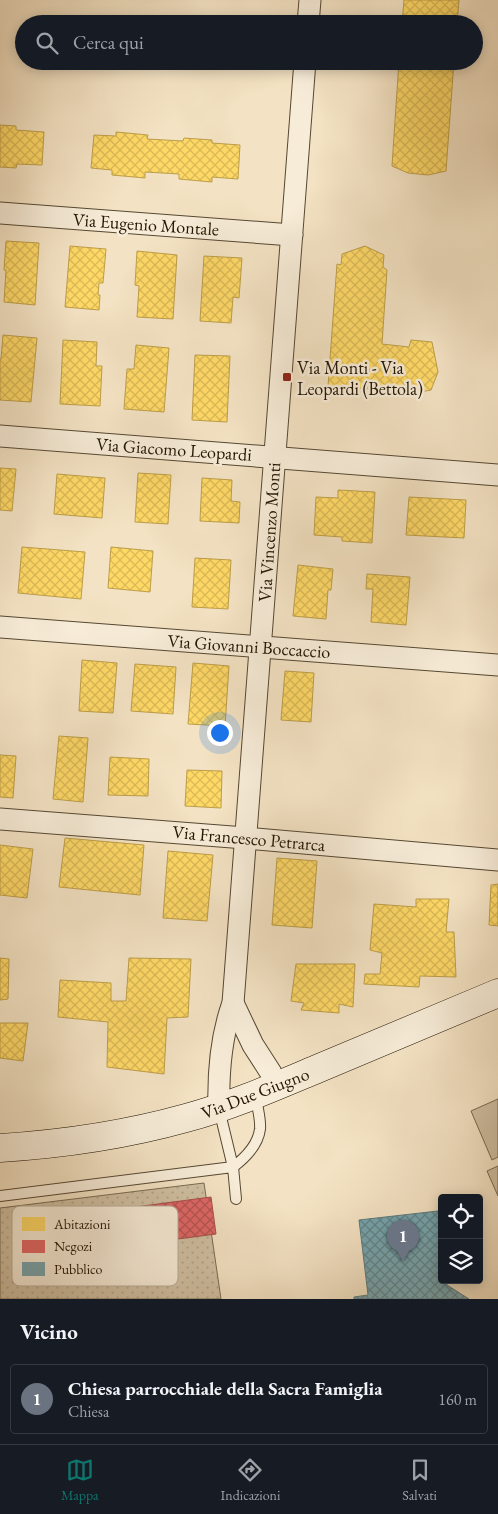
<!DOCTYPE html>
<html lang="it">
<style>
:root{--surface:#171b24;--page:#20242c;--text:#f1f3f6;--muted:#9ea1a6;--line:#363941;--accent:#0f766e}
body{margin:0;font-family:"EB Garamond",serif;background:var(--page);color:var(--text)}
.controls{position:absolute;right:15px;bottom:15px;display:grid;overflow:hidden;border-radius:5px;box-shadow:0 2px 12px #0003}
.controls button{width:45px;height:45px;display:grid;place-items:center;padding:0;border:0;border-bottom:1px solid var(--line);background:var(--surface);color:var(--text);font:25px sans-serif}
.you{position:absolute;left:219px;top:732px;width:18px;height:18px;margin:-12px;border:4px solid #fff;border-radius:50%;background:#1a73e8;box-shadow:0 0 0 8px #1a73e833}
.badge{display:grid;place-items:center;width:32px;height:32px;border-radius:50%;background:var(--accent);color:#fff;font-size:16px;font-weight:700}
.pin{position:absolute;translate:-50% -41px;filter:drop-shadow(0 1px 2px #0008)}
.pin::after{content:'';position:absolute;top:26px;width:18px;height:15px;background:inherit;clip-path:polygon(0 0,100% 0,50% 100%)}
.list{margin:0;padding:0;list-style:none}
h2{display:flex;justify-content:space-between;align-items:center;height:65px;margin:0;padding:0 20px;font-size:21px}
h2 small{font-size:16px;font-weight:400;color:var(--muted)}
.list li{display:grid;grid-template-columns:32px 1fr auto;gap:15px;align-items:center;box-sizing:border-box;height:70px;margin:0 10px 10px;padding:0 10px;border:1px solid var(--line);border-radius:5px}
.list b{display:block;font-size:19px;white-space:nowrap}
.list p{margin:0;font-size:16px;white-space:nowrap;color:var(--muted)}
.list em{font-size:16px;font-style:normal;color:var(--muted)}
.icon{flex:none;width:28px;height:28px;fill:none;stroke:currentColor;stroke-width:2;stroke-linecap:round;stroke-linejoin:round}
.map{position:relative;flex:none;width:498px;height:1299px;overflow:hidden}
.search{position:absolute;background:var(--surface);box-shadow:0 2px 12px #0003;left:15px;right:15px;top:15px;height:55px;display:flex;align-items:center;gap:12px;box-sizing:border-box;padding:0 18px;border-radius:28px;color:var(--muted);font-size:19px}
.sheet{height:145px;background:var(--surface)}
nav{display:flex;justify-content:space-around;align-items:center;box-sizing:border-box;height:70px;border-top:1px solid var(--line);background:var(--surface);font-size:14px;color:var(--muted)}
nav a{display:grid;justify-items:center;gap:2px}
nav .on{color:var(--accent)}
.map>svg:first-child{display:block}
.park{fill:url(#park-dots);stroke:#786a52}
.pitch{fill:#cfbfa2;stroke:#786a52}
.homes{fill:url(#homes-cross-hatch);stroke:#bd9e48}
.shops{fill:url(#shops-cross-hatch);stroke:#a74e48}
.public{fill:url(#public-cross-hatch);stroke:#5d7a7b}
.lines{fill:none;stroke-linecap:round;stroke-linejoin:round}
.service-casing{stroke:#564833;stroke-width:12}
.minor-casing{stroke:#564833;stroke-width:23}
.secondary-casing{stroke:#221503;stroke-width:29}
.service{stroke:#f7ecd8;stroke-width:10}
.minor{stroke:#f7ecd8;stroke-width:21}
.secondary{stroke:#f7ecd8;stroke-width:28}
.poi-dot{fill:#8f2418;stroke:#f7ecd8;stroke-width:2}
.labels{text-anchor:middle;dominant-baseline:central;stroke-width:5;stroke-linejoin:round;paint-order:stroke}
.street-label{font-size:18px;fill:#221503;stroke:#f7ecd8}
.poi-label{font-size:18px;fill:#221503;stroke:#f7ecd8;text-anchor:start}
.key{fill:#f7ecd8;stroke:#b7ac98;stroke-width:1}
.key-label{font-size:14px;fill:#221503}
</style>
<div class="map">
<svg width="498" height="1299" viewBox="0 0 498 1299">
<defs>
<pattern id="park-dots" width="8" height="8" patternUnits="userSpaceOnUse" patternTransform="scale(1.25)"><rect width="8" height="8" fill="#cfbfa2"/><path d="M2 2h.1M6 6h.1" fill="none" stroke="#b1a38a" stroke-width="1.8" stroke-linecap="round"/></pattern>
<pattern id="homes-cross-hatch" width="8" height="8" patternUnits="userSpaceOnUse" patternTransform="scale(1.25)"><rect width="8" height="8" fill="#ffd966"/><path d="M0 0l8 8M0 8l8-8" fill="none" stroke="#dab957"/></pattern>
<pattern id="shops-cross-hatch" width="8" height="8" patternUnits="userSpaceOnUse" patternTransform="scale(1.25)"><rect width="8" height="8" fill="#e06666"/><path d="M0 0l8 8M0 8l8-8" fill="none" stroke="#b55352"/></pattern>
<pattern id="public-cross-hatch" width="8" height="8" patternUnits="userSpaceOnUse" patternTransform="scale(1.25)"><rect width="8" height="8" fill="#76a5af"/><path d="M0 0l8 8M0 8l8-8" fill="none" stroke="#60858c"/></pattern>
</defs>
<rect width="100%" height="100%" fill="#f3e2c3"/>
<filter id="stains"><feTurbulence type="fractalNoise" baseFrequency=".004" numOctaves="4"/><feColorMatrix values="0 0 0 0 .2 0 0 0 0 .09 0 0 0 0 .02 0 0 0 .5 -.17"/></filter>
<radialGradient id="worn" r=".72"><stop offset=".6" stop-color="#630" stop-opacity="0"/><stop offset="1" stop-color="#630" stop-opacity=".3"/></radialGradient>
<path class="park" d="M204,1183L221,1299H0V1208Z"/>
<g class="pitch">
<path d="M498,1099V1157L492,1160L471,1111Z"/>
<path d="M498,1166V1196L487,1171Z"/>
</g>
<g class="homes">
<path d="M404,0H459L457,24H402Z"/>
<path d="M399,61H454L446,171L428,175L408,173L392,166Z"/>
<path d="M0,125L16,126V130L44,132L42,165L17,164L16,168L0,167Z"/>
<path d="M116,132L148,135L147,139L183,141L184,138L212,140V143L240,145L238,179L212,177V182L179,179V174L145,172V178L112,175V170L91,168L94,135L116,136Z"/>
<path d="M6,241L39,243L35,305L4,302L6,270H4Z"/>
<path d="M70,246L106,249L103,283H99L98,295H100L99,310L65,307Z"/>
<path d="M365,246L384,255L383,267L387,270L382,344L409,347L411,340L432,342L438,372L431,390L420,392L328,386L337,264L341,265L342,254Z"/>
<path d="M137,251L177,255L173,319L137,317L139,286L135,285Z"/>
<path d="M204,256L242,258L239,298L233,297L231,323L200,321Z"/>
<path d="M3,335L37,338L31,402L0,400V359H1Z"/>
<path d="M63,340L97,342L96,366H102L100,406L60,404Z"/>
<path d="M136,345L169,348L164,412L124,409L127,369H134Z"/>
<path d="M195,355L230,356L227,422L192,420Z"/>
<path d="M0,468L16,469L12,511L0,510Z"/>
<path d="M138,473L171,475L168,524L135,522Z"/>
<path d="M57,474L105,478L102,518L54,514Z"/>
<path d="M202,478L232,480L231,501L240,502L239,523L200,521Z"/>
<path d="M338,490L375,492L372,543L342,541V537L314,535L316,497L338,498Z"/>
<path d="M409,497L466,500L464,538L406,535Z"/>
<path d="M22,547L85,552L81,599L18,593Z"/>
<path d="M111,547L153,551L150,592L108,588Z"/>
<path d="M195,558L231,560L228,609L192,607Z"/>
<path d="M298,565L333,569L331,590H328L326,619L293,616Z"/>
<path d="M367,574L410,577L406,625L371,622L373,589H366Z"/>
<path d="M82,660L117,663L113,713L79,711Z"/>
<path d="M193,663L229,666L225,726L188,724Z"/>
<path d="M135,664L176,667L173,714L131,711Z"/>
<path d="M285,671L314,673L311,722L281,720Z"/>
<path d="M59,736L88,738L83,802L53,799Z"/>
<path d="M0,755L16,756L13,798L0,797Z"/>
<path d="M110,757L149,759L148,796L108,795Z"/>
<path d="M187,770L222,771L221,808L185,806Z"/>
<path d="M65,838L144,845L140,895L59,887Z"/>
<path d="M0,845L33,849L27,898L0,895Z"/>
<path d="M168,851L213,855L207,921L163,918Z"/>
<path d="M277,858L317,861L312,928L272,925Z"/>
<path d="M498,884V926L489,925L491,885Z"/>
<path d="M416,899H449L446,932H454L456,977L420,976L419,987L364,984L365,974H380L382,953L370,950L374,904L416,907Z"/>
<path d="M0,958L9,959L8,999L0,1000Z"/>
<path d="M129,958L191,959L188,1017L167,1018L164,1074L107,1067L108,1022L58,1017L60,980L111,983V1001H126Z"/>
<path d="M296,964H355L353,1007L339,1004V1013L301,1010L304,1003L291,1001Z"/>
<path d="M0,1023H28L23,1061L0,1058Z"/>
</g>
<path class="shops" d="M211,1197L216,1234L64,1254L59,1217Z"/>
<path class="public" d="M438,1211L442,1242V1280H446L447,1285L469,1299H354V1297L368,1295L359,1220Z"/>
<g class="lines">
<defs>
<g id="service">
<path d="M219,1109L233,1167C245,1158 258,1145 260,1129C261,1119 257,1107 256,1097"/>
<path d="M0,1196L233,1167L236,1199"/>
</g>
<g id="minor">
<path d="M308,24L310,0"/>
<path d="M0,213L292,235"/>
<path d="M0,436L498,475"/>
<path d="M0,627L498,665"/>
<path d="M0,819L245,838L498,860"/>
<path d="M233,1003L253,1045L271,1073L276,1086"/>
<path d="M219,1108C218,1073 221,1036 233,1003L305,61"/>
</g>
<path id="secondary" d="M0,1148C63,1144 125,1135 186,1118C231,1106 274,1087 317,1069C378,1044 438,1018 498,993"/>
</defs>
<use href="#service" class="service-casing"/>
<use href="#minor" class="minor-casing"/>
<use href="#secondary" class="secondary-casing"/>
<use href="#service" class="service"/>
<use href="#minor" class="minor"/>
<use href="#secondary" class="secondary"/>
</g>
<rect class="poi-dot" x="282" y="372" width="10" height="10" rx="2.5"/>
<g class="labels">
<g class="street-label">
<text transform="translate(146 224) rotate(4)">Via Eugenio Montale</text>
<text transform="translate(174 449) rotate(4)">Via Giacomo Leopardi</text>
<text transform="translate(269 532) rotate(-86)">Via Vincenzo Monti</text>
<text transform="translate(249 646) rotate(4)">Via Giovanni Boccaccio</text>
<text transform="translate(249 838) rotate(5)">Via Francesco Petrarca</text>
<text transform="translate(255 1093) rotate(-21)">Via Due Giugno</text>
</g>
<g class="poi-label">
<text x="297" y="367">Via Monti - Via<tspan x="297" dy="21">Leopardi (Bettola)</tspan></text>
</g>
</g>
<rect x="12" y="1206" width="166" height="80" rx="8" class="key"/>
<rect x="22" y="1217" width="23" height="14" fill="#ffd966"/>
<rect x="22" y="1240" width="23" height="13" fill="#e06666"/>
<rect x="22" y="1262" width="23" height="14" fill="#76a5af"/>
<g class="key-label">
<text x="54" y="1229">Abitazioni</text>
<text x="54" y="1251">Negozi</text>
<text x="54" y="1274">Pubblico</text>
</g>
<rect width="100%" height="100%" filter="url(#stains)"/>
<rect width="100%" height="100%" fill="url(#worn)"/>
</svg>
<div class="controls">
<button><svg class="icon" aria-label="locate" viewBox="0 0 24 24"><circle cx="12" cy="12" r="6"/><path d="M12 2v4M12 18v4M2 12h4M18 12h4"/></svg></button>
<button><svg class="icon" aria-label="layers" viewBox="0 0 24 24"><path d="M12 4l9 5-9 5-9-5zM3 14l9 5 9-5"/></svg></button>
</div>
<div class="you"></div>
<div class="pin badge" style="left:403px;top:1261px;background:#6b7280">1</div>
<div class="search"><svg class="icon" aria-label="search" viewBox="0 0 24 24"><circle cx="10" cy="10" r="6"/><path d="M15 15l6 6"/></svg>Cerca qui</div>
</div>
<section class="sheet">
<h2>Vicino<small></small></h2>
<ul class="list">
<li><span class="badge" style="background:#6b7280">1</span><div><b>Chiesa parrocchiale della Sacra Famiglia</b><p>Chiesa</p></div><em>160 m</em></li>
</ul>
</section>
<nav>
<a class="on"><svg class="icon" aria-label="map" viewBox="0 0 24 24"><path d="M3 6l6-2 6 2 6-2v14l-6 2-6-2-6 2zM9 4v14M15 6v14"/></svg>Mappa</a>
<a><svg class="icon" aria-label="directions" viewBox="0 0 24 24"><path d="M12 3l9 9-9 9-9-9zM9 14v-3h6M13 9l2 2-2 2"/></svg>Indicazioni</a>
<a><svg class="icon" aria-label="saved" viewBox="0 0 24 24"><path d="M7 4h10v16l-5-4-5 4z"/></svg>Salvati</a>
</nav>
